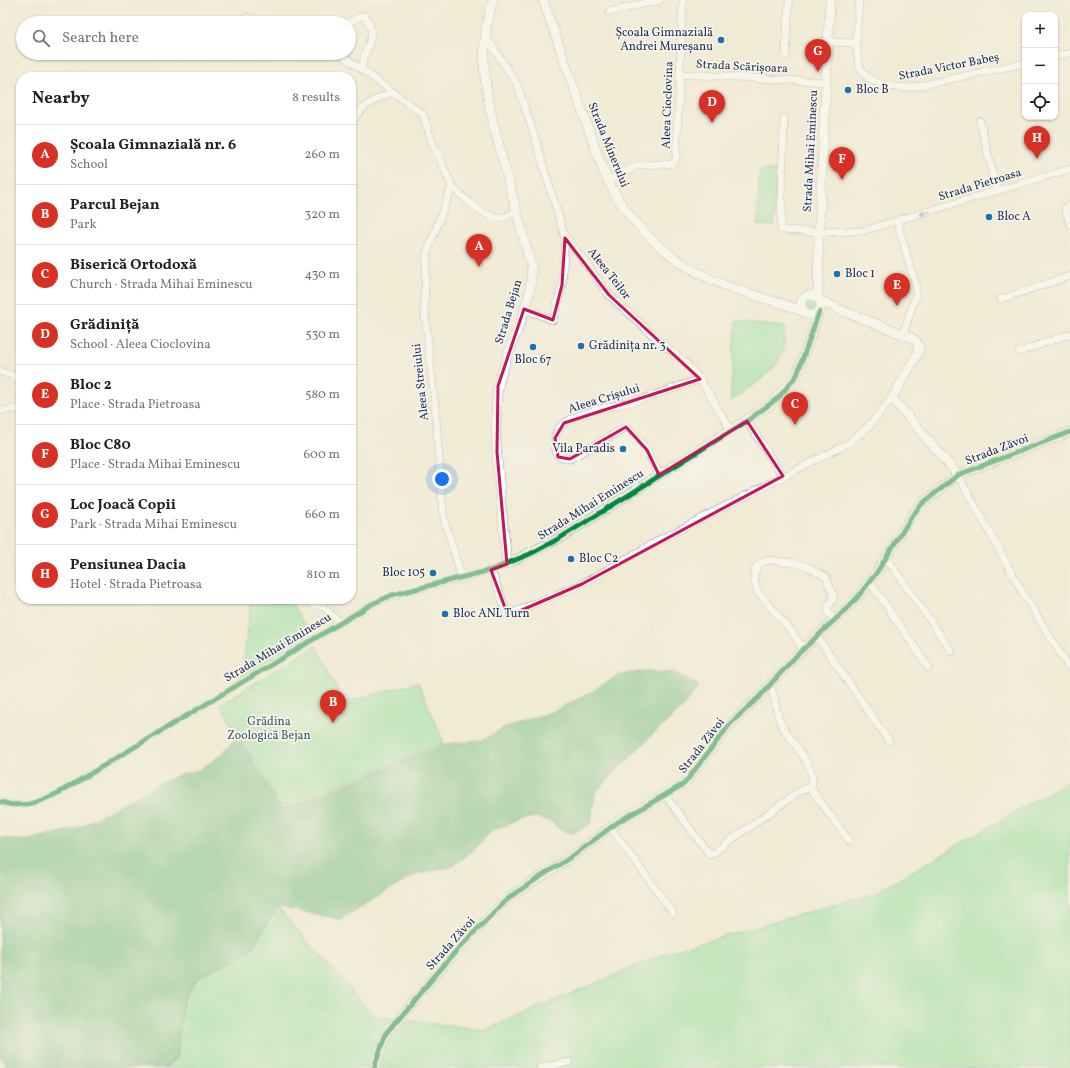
<!DOCTYPE html>
<meta charset="utf-8">
<style>
:root{--surface:#fff;--page:#f6f6f6;--text:#222;--muted:#767676;--line:#e0e0e0;--accent:#d93025}
body{margin:0;font-family:Vollkorn,serif;background:var(--page);color:var(--text)}
.controls{position:absolute;right:12px;top:12px;display:grid;overflow:hidden;border-radius:8px;box-shadow:0 1px 3px #0004}
.controls button{width:36px;height:36px;display:grid;place-items:center;padding:0;border:0;border-bottom:1px solid var(--line);background:var(--surface);color:var(--text);font:20px sans-serif}
.you{position:absolute;left:442px;top:479px;width:14px;height:14px;margin:-10px;border:3px solid #fff;border-radius:50%;background:#1a73e8;box-shadow:0 0 0 6px #1a73e833}
.badge{display:grid;place-items:center;width:26px;height:26px;border-radius:50%;background:var(--accent);color:#fff;font-size:13px;font-weight:700}
.pin{position:absolute;translate:-50% -33px;filter:drop-shadow(0 1px 2px #0008)}
.pin::after{content:'';position:absolute;top:21px;width:14px;height:12px;background:inherit;clip-path:polygon(0 0,100% 0,50% 100%)}
.list{margin:0;padding:0;list-style:none}
h2{display:flex;justify-content:space-between;align-items:center;height:52px;margin:0;padding:0 16px;font-size:17px}
h2 small{font-size:13px;font-weight:400;color:var(--muted)}
.list li{display:grid;grid-template-columns:26px 1fr auto;gap:12px;align-items:center;box-sizing:border-box;height:60px;padding:0 16px;border-top:1px solid var(--line)}
.list b{display:block;font-size:15px;white-space:nowrap}
.list p{margin:0;font-size:13px;white-space:nowrap;color:var(--muted)}
.list em{font-size:13px;font-style:normal;color:var(--muted)}
.icon{flex:none;width:22px;height:22px;fill:none;stroke:currentColor;stroke-width:2;stroke-linecap:round;stroke-linejoin:round}
.map{position:relative;flex:none;width:1070px;height:1068px;overflow:hidden}
.search{position:absolute;background:var(--surface);box-shadow:0 1px 3px #0004;left:16px;top:16px;width:340px;height:44px;display:flex;align-items:center;gap:10px;box-sizing:border-box;padding:0 14px;border-radius:22px;color:var(--muted);font-size:15px}
.panel{position:absolute;background:var(--surface);box-shadow:0 1px 3px #0004;left:16px;top:72px;width:340px;height:532px;border-radius:16px}
.map>svg:first-child{display:block}
.green{fill:#8de0a1;stroke:#548880}
.forest{fill:#72be87;stroke:#467672}
.lines{fill:none;stroke-linecap:round;stroke-linejoin:round}
.street-casing{stroke:#868d9a;stroke-width:8}
.secondary-casing{stroke:#868d9a;stroke-width:10}
.street{stroke:#fff;stroke-width:7}
.secondary{stroke:#fff;stroke-width:9}
.cycleway-casing{stroke:#f7f3e8;stroke-width:8}
.cycleway{stroke:#00873e;stroke-width:5}
.oneway{fill:#8d97ae}
.marked{fill:none;stroke:#c2185b;stroke-width:3;stroke-linejoin:round}
.poi-dot{fill:#1f6fb2;stroke:#f7f3e8;stroke-width:1.5}
.labels{text-anchor:middle;dominant-baseline:central;stroke-width:3.5;stroke-linejoin:round;paint-order:stroke}
.poi-label{font-size:12px;fill:#1b2f5e;stroke:#f7f3e8;text-anchor:start}
.street-label{font-size:12px;fill:#1b2f5e;stroke:#f7f3e8}
.park-label{font-size:12px;fill:#385b6f;stroke:#f7f3e8}
</style>
<div class="map">
<svg width="1070" height="1068" viewBox="0 0 1070 1068">
<rect width="100%" height="100%" fill="#f7f3e8"/>
<filter id="ink" filterUnits="userSpaceOnUse"><feTurbulence type="fractalNoise" baseFrequency=".025" numOctaves="2"/><feDisplacementMap in="SourceGraphic" scale="8" xChannelSelector="R" yChannelSelector="G"/><feConvolveMatrix kernelMatrix="1 2 1 2 8 2 1 2 1" color-interpolation-filters="sRGB"/></filter>
<filter id="wash" filterUnits="userSpaceOnUse"><feTurbulence type="fractalNoise" baseFrequency=".012" numOctaves="4" result="noise"/><feDisplacementMap in="SourceGraphic" scale="16" xChannelSelector="R" yChannelSelector="G"/><feGaussianBlur stdDeviation="0.9" result="paint"/><feColorMatrix in="noise" values="0 0 0 0 0 0 0 0 0 0 0 0 0 0 0 0 0 1.4 0 .05"/><feComposite in="paint" operator="in"/></filter>
<g filter="url(#wash)">
<rect width="100%" height="100%" fill="#f0ebd5"/>
<g class="green">
<path d="M760,170L777,171L774,226L757,225Z"/>
<circle cx="811" cy="305" r="5.5"/>
<path d="M736,321L785,327C784,337 785,348 780,358C773,374 745,390 730,401Z"/>
<path d="M251,599H289L311,636L240,679L244,658Z"/>
<path d="M316,646L344,703L418,682L444,743L281,807L220,704Z"/>
<path d="M1070,780V1068H164L176,1058L183,1002L197,979L251,950L277,907L374,1016L485,1030L669,952L875,893Z"/>
</g>
<path class="forest" d="M647,671L673,672L699,686L682,708L653,734L595,793L591,823L573,833L561,830L550,821L534,817L519,820L492,830L475,849L453,866L415,875L340,919L277,907L251,950L197,979L183,1002L176,1058L164,1068H7L0,1055V838L25,841L78,828L175,776L199,770L223,754L237,736L281,810L446,744L480,741L507,727L554,711L588,694L619,675Z"/>
</g>
<g filter="url(#ink)">
<g class="lines">
<defs>
<g id="street">
<path d="M859,0L856,43L859,66L867,77L885,86L909,88L1025,63"/>
<path d="M609,12L660,0"/>
<path d="M247,17L263,23"/>
<path d="M347,23L364,15C381,37 363,46 362,69"/>
<path d="M485,35L517,84L535,138L565,238L562,285L553,320L524,309"/>
<path d="M828,42L856,43"/>
<path d="M339,53L423,114L432,142L452,186"/>
<path d="M786,55L789,0"/>
<path d="M1055,56L1070,53"/>
<path d="M680,74L826,82"/>
<path d="M784,118L781,230L819,232L862,231L1070,169"/>
<path d="M980,121L997,191"/>
<path d="M351,124C361,106 374,99 392,93"/>
<path d="M607,181L639,165L671,164L676,160L683,0"/>
<path d="M1070,205L1065,209L1070,224"/>
<path d="M897,221L916,286V295L903,334"/>
<path d="M565,238L571,243L609,295L658,340L685,362L700,379L731,430"/>
<path d="M1001,299L1070,276"/>
<path d="M1019,352L1070,334"/>
<path d="M0,371L21,379"/>
<path d="M0,411L21,408"/>
<path d="M747,421L783,476"/>
<path d="M659,475L647,450L629,428L626,427L570,459L558,456C554,447 553,432 562,425C579,410 618,406 640,400C660,393 680,386 700,379"/>
<path d="M958,475L1024,595L1070,669"/>
<path d="M886,557L952,652"/>
<path d="M491,570L507,613L510,614L582,584L661,539L849,443L869,426L892,398"/>
<path d="M461,578C456,556 448,535 443,514L436,417L424,304L427,253L452,186C461,196 482,215 496,218C503,219 510,214 517,212"/>
<path d="M870,582L929,668"/>
<path d="M304,599L312,604L323,607L340,622"/>
<path d="M816,635L889,741"/>
<path d="M803,649L792,632L757,591L754,578L756,567L761,563L770,560L793,563L808,567L826,577L834,597L828,608V613L835,620"/>
<path d="M770,685C776,697 775,712 781,724C788,738 821,771 810,787L849,841"/>
<path d="M665,795L710,855L800,791L810,787"/>
<path d="M0,802C23,809 40,802 60,792L372,604C415,585 463,582 507,564"/>
<path d="M611,828L673,913"/>
<path d="M540,1068L569,1062"/>
</g>
<g id="secondary">
<path d="M493,0C474,59 489,108 504,165C513,198 522,232 531,265C535,306 505,348 498,388C495,405 496,422 496,439C498,481 503,522 507,564L560,538L770,405L797,375L819,312"/>
<path d="M543,0L602,167C624,223 672,265 727,286C752,296 778,301 803,311"/>
<circle cx="811" cy="305" r="10"/>
<path d="M818,298L819,232L830,0"/>
<path d="M820,300L838,309L910,337L916,341L919,348L917,355L892,398L958,475"/>
<path d="M374,1068L386,1033L457,950L501,905L514,894L574,855L618,822L684,784L730,724L759,697L796,656L839,616L857,598L877,572L912,516L923,503L958,475L1070,432"/>
</g>
</defs>
<use href="#street" class="street-casing"/>
<use href="#secondary" class="secondary-casing"/>
<use href="#street" class="street"/>
<use href="#secondary" class="secondary"/>
<defs>
<g id="cycleway">
<path d="M0,802C23,809 40,802 60,792L372,604L392,595L491,570L530,554L560,538L747,421L778,398L797,375L819,312"/>
<path d="M374,1068L386,1033L457,950L501,905L514,894L574,855L618,822L684,784L730,724L759,697L796,656L839,616L857,598L877,572L912,516L923,503L958,475L1070,432"/>
</g>
</defs>
<use href="#cycleway" class="cycleway-casing"/>
<use href="#cycleway" class="cycleway"/>
</g>
<defs><path id="oneway-solid" d="M-6-.8H1V-3.2L6.5 0L1 3.2V.8H-6Z"/></defs>
<use class="oneway" href="#oneway-solid" transform="translate(925 213) rotate(163)"/>
</g>
<path d="M0 0H1070V1068H0ZM565,238L609,295L700,379L564,423L555,438L558,457L570,459L626,427L647,450L659,475L747,421L783,476L582,584L515,613H507L491,570L507,564L497,452L498,386L524,309L553,320L562,285Z" fill="#f0ebd5" fill-opacity=".55" fill-rule="evenodd"/>
<path class="marked" d="M565,238L609,295L700,379L564,423L555,438L558,457L570,459L626,427L647,450L659,475L747,421L783,476L582,584L515,613H507L491,570L507,564L497,452L498,386L524,309L553,320L562,285Z"/>
<g class="poi-dot">
<circle cx="721" cy="40" r="4"/>
<circle cx="848" cy="90" r="4"/>
<circle cx="989" cy="217" r="4"/>
<circle cx="837" cy="274" r="4"/>
<circle cx="581" cy="346" r="4"/>
<circle cx="533" cy="347" r="4"/>
<circle cx="623" cy="449" r="4"/>
<circle cx="571" cy="559" r="4"/>
<circle cx="433" cy="573" r="4"/>
<circle cx="445" cy="614" r="4"/>
</g>
<g class="labels">
<g class="poi-label">
<text x="713" y="33" text-anchor="end">Școala Gimnazială<tspan x="713" dy="14">Andrei Mureșanu</tspan></text>
<text x="856" y="90">Bloc B</text>
<text x="997" y="217">Bloc A</text>
<text x="845" y="274">Bloc 1</text>
<text x="589" y="346">Grădinița nr. 3</text>
<text x="533" y="360" text-anchor="middle">Bloc 67</text>
<text x="615" y="449" text-anchor="end">Vila Paradis</text>
<text x="579" y="559">Bloc C2</text>
<text x="425" y="573" text-anchor="end">Bloc 105</text>
<text x="453" y="614">Bloc ANL Turn</text>
</g>
<g class="street-label">
<text transform="translate(742 67) rotate(3)">Strada Scărișoara</text>
<text transform="translate(949 67) rotate(-11)">Strada Victor Babeș</text>
<text transform="translate(668 105) rotate(-88)">Aleea Cioclovina</text>
<text transform="translate(608 145) rotate(68)">Strada Minerului</text>
<text transform="translate(811 151) rotate(-87)">Strada Mihai Eminescu</text>
<text transform="translate(980 185) rotate(-17)">Strada Pietroasa</text>
<text transform="translate(609 274) rotate(52)">Aleea Teilor</text>
<text transform="translate(509 312) rotate(-73)">Strada Bejan</text>
<text transform="translate(421 382) rotate(-96)">Aleea Streiului</text>
<text transform="translate(604 399) rotate(-17)">Aleea Crișului</text>
<text transform="translate(997 450) rotate(-21)">Strada Zăvoi</text>
<text transform="translate(591 505) rotate(-32)">Strada Mihai Eminescu</text>
<text transform="translate(278 648) rotate(-31)">Strada Mihai Eminescu</text>
<text transform="translate(702 746) rotate(-52)">Strada Zăvoi</text>
<text transform="translate(451 944) rotate(-48)">Strada Zăvoi</text>
</g>
<g class="park-label">
<text x="269" y="722">Grădina<tspan x="269" dy="14">Zoologică Bejan</tspan></text>
</g>
</g>
</svg>
<div class="controls">
<button>+</button>
<button>−</button>
<button><svg class="icon" aria-label="locate" viewBox="0 0 24 24"><circle cx="12" cy="12" r="6"/><path d="M12 2v4M12 18v4M2 12h4M18 12h4"/></svg></button>
</div>
<div class="you"></div>
<div class="pin badge" style="left:479px;top:267px">A</div>
<div class="pin badge" style="left:333px;top:723px">B</div>
<div class="pin badge" style="left:795px;top:425px">C</div>
<div class="pin badge" style="left:712px;top:123px">D</div>
<div class="pin badge" style="left:897px;top:306px">E</div>
<div class="pin badge" style="left:842px;top:180px">F</div>
<div class="pin badge" style="left:818px;top:72px">G</div>
<div class="pin badge" style="left:1037px;top:159px">H</div>
<div class="search"><svg class="icon" aria-label="search" viewBox="0 0 24 24"><circle cx="10" cy="10" r="6"/><path d="M15 15l6 6"/></svg>Search here</div>
<section class="panel">
<h2>Nearby<small>8 results</small></h2>
<ul class="list">
<li><span class="badge">A</span><div><b>Școala Gimnazială nr. 6</b><p>School</p></div><em>260 m</em></li>
<li><span class="badge">B</span><div><b>Parcul Bejan</b><p>Park</p></div><em>320 m</em></li>
<li><span class="badge">C</span><div><b>Biserică Ortodoxă</b><p>Church · Strada Mihai Eminescu</p></div><em>430 m</em></li>
<li><span class="badge">D</span><div><b>Grădiniță</b><p>School · Aleea Cioclovina</p></div><em>530 m</em></li>
<li><span class="badge">E</span><div><b>Bloc 2</b><p>Place · Strada Pietroasa</p></div><em>580 m</em></li>
<li><span class="badge">F</span><div><b>Bloc C80</b><p>Place · Strada Mihai Eminescu</p></div><em>600 m</em></li>
<li><span class="badge">G</span><div><b>Loc Joacă Copii</b><p>Park · Strada Mihai Eminescu</p></div><em>660 m</em></li>
<li><span class="badge">H</span><div><b>Pensiunea Dacia</b><p>Hotel · Strada Pietroasa</p></div><em>810 m</em></li>
</ul>
</section>
</div>
